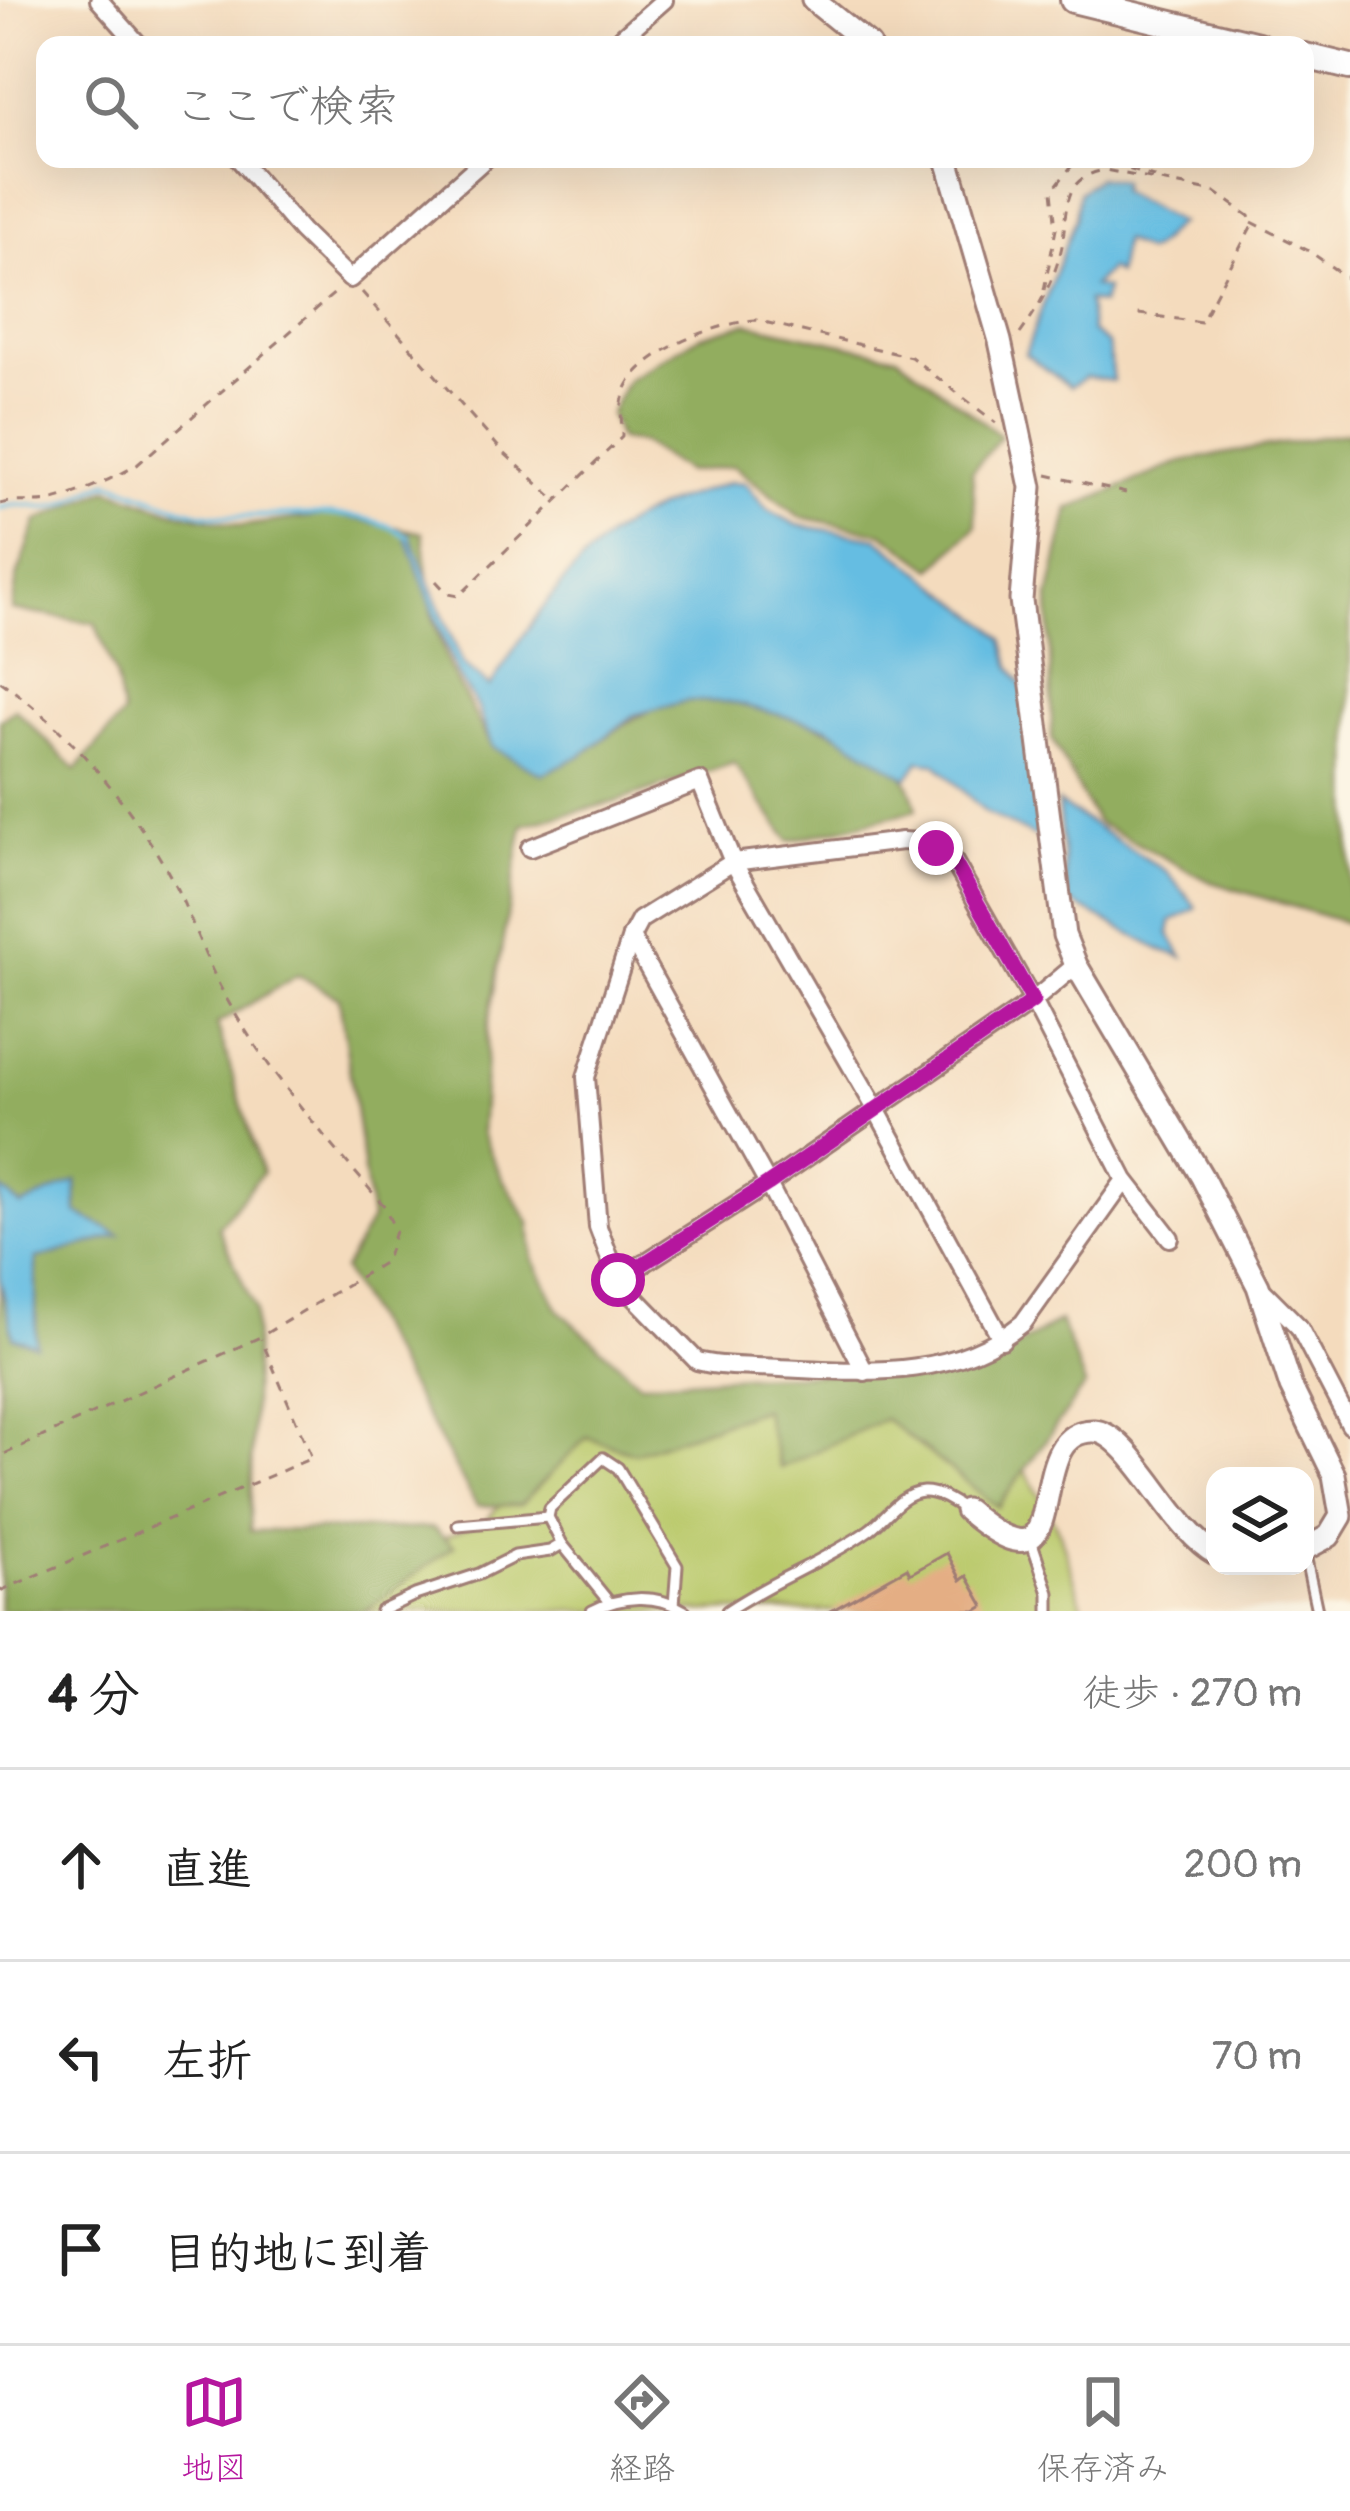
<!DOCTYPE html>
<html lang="ja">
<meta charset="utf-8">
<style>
:root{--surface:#fff;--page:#f2f2f2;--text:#222;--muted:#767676;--line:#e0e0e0;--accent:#b5179e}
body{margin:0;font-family:Pangolin,"Klee One",sans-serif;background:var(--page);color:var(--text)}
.controls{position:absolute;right:36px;bottom:36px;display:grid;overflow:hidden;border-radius:24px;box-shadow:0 12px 48px #0002}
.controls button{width:108px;height:108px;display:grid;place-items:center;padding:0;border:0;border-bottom:3px solid var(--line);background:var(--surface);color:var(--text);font:60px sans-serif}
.stop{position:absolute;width:36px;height:36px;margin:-27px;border:9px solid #b5179e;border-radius:50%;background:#fff}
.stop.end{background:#b5179e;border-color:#fff;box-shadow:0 3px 12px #0008}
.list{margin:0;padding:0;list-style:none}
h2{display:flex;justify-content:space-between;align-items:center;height:156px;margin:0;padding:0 48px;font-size:51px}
h2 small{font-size:39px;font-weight:400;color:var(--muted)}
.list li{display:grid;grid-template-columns:78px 1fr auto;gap:36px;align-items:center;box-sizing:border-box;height:192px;padding:0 48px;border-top:3px solid var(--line)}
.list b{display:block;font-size:45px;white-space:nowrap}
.list em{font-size:39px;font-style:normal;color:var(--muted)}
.icon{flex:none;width:66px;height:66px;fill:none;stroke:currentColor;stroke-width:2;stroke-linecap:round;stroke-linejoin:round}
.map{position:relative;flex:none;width:1350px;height:1611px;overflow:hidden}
.search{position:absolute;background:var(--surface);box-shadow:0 12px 48px #0002;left:36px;right:36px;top:36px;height:132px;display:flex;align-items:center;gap:30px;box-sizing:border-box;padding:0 42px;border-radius:24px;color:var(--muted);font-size:45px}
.sheet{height:732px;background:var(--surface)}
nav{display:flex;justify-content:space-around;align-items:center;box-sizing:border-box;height:168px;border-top:3px solid var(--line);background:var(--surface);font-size:33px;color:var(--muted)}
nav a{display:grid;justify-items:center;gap:6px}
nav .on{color:var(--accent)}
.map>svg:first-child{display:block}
.green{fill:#b9c96b;stroke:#82744b;stroke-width:3}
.forest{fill:#92ad5f;stroke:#6e6645;stroke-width:3}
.water{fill:#65bde2;stroke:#586e86;stroke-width:3}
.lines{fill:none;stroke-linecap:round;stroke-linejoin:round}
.stream{stroke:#65bde2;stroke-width:4.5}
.building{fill:#e4ae84}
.service-casing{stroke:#9f7d74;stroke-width:15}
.minor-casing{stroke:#9f7d74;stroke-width:22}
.tertiary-casing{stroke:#9f7d74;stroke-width:27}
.secondary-casing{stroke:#9f7d74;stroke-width:30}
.path{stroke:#9f7d74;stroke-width:3;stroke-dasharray:9 9;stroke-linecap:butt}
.service{stroke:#fff;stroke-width:9}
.minor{stroke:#fff;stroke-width:16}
.tertiary{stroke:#fff;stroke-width:21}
.secondary{stroke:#fff;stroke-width:24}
.route{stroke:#b5179e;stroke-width:15}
</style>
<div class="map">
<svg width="1350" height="1611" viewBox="0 0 1350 1611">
<rect width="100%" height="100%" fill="#fcf5e5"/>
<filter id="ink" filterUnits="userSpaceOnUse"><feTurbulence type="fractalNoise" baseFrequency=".00833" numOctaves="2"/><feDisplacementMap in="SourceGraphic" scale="24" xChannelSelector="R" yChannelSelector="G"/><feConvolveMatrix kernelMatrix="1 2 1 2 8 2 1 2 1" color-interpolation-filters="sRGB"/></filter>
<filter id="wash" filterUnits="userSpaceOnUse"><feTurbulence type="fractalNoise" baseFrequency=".004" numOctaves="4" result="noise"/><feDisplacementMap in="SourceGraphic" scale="48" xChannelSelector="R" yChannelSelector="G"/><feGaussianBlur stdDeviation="2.7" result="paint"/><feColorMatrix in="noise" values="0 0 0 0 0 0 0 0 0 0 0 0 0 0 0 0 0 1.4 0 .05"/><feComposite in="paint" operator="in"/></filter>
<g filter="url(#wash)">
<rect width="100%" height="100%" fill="#f4dbbd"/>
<path class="green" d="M719,1398L882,1405L1016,1454L1060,1533L1084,1611H178L360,1571L485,1521L579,1419Z"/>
<g class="forest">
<path d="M747,323L897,356L1001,436L972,471L976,526L933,569L883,533L800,517L734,466L687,472L642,443L619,439L610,414L627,380L700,336Z"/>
<path d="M1350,432V924L1211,882L1096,822L1052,739L1049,598L1069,509L1183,461Z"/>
<path d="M108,489L172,511L241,526L332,514L423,533L433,617L449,667L492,747L582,755C615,730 645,705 688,701C751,694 858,732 903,776C911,784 914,799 917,810L789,841L734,763L615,802L523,825L488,1025L481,1133L501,1176L530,1223L533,1259L559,1310L640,1383L745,1376L979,1369L1060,1321L1085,1385L998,1507L885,1419L780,1468L763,1409L635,1453L587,1437L520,1505L477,1506L343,1270L371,1220L339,998L298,975L217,1024L262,1173L218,1227L255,1310L250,1531L433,1528L454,1546L365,1611H0V720L15,709L76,770L123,715L115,673L95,623L12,610L17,577L37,521Z"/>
</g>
<g class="water">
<path d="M1098,177L1121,181L1120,191L1179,223C1165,232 1161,246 1146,252L1123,240L1117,274L1109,269L1093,286L1106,289L1102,304L1088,301L1091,332L1108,344L1113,381L1086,377L1070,387L1025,354L1075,219L1079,192Z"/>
<path d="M731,482L745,483L767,509L797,525L877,538L991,626L1003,639L1010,666L1028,694L1044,830L1036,837L986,813L935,763L919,761L907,778L827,727L729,702L687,701L634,715L582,755L542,774L492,747L478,708L456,672L405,535L409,533L463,664L490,687C523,634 573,557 627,524C659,504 695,494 731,482Z"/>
<path d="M1058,803L1167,872L1197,908L1171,922L1169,934L1183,957L1159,949L1068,901Z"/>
<path d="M76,1181L77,1213L120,1235L36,1259V1345L13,1337L0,1279V1188L21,1206Z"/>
</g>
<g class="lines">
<path class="stream" d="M0,508C26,500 33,509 51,507C73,504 89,488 109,482C141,492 175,509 207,514C275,524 348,497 409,537"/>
</g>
<g id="blocks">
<path class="building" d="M947,1553L961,1580L967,1576L984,1606L976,1611H831L907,1568L910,1574Z"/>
</g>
</g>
<g filter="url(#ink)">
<use href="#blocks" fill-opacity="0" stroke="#9f7d74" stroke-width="3"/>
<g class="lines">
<defs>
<g id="service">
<path d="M458,1525L548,1517"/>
<path d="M1031,1540L1049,1593V1611"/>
<path d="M562,1544L609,1602"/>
<path d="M1305,1555L1317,1611"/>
<path d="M381,1611L415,1595L479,1574L515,1556L550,1551L562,1544L548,1517L550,1508L603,1458L618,1468L677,1566L674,1605"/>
<path d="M592,1611C620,1596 656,1593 685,1611"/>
<path d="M727,1611C772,1580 824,1562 869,1530C886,1518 900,1494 923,1492C938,1491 954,1503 966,1510"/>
</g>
<g id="minor">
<path d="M99,0L139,45"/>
<path d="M613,45L664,0"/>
<path d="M239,159L301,231L350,279L485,159"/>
<path d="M530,848L700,781L733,862L876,1109L1002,1340"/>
<path d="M631,937L768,1184L865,1372"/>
<path d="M1125,1180L1023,1323C953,1380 866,1372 781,1368C754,1366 724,1368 697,1361L618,1280L598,1227L586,1077L631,937L640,920L733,862L902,841L921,842L953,860L1033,1001L1125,1180L1170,1238"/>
<path d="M618,1280L768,1184L1033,1001L1076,965"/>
<path d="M1259,1287L1299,1327L1350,1425"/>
</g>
<g id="tertiary">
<path d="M813,0L869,45"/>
<path d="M947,159L1000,341L1031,487L1021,600L1064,935L1076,965L1202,1177L1258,1286L1291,1387L1334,1475L1341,1516L1329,1536L1305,1549"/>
<path d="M966,1510C1085,1611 1015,1429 1094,1431C1130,1432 1173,1531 1215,1553"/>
</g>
<g id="secondary">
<path d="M1073,0L1258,45"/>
<path d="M1305,56L1350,67"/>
</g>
</defs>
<use href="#service" class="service-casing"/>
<use href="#minor" class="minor-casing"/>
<use href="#tertiary" class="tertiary-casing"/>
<use href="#secondary" class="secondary-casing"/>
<g class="path">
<path d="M1095,159L1157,178"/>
<path d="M1252,222L1309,251L1350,280"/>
<path d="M1044,290L1056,229L1052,191L1077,159"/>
<path d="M362,292L502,451L556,500"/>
<path d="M1020,334C1039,307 1055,279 1062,246C1065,231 1064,212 1069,198C1074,180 1088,173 1105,170L1215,192L1249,216L1252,225L1201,322L1131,313"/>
<path d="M1047,475L1130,494"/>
<path d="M0,504C17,499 31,504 48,501C72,497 115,478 137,465L338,290"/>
<path d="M436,581L448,594L459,596L622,437C622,425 620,410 623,398C631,354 716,323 756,320L911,357L996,423"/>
<path d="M0,681C67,728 128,800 168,872C190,911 203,956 225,996C268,1074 328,1140 385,1207L395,1231L386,1261L260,1337L0,1456"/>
<path d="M0,1591L312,1458L261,1339"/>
</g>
<use href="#service" class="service"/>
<use href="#minor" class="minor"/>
<use href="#tertiary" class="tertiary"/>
<use href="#secondary" class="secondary"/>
</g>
</g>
<g class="lines" filter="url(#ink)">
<path class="route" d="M618,1280L768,1184L1033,1001L953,860L936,848"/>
</g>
</svg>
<div class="controls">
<button><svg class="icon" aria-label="layers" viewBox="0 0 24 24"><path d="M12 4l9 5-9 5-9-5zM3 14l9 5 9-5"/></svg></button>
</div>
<div class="stop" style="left:618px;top:1280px"></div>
<div class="stop end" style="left:936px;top:848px"></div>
<div class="search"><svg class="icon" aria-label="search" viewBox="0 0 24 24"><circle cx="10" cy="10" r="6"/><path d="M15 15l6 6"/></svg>ここで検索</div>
</div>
<section class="sheet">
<h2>4 分<small>徒歩 · 270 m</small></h2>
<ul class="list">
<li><svg class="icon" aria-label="ahead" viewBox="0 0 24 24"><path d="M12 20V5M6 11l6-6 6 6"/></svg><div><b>直進</b></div><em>200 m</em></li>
<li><svg class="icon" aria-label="left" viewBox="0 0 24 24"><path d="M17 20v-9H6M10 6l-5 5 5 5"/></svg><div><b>左折</b></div><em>70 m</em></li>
<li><svg class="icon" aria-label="arrive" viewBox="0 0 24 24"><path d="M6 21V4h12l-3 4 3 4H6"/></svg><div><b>目的地に到着</b></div></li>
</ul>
</section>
<nav>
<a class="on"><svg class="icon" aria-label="map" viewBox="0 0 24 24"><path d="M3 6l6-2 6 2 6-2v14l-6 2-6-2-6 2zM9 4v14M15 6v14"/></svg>地図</a>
<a><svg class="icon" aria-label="directions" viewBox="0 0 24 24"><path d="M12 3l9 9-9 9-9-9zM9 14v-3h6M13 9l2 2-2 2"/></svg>経路</a>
<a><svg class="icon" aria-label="saved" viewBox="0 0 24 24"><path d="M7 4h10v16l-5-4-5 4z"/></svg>保存済み</a>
</nav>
